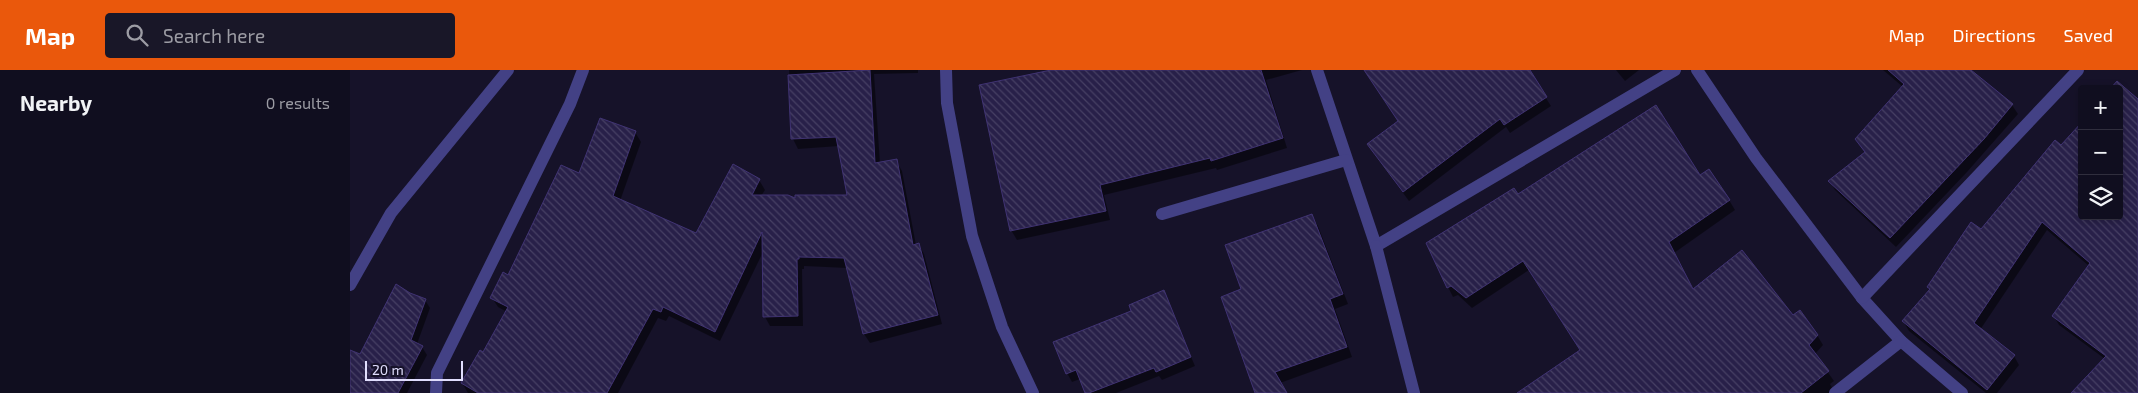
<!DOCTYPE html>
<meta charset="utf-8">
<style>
:root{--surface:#100e1f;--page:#191728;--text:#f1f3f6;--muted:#9c9ca4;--line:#302e3d;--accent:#ea580c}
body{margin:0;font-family:"Exo 2",sans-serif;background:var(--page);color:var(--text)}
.controls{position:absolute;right:15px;top:15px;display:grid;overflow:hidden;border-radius:5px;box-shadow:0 2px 8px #0003}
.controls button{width:45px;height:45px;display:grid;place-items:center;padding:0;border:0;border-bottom:1px solid var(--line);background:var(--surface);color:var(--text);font:25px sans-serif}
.scale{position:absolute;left:15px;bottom:12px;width:98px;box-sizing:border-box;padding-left:5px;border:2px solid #e0ddfd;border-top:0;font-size:14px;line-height:18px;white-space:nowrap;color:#e0ddfd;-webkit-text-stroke:4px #161229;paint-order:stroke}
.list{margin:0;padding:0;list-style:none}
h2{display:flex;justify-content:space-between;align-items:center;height:65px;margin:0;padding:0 20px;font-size:21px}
h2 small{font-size:16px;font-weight:400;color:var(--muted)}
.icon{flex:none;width:28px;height:28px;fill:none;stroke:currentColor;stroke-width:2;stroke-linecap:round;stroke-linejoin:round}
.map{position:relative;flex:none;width:1788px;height:323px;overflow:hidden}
header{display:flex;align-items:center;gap:30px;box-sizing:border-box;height:70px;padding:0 25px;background:var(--accent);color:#fff}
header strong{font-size:24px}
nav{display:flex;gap:28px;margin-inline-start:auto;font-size:18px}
.search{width:350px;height:45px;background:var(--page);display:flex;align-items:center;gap:12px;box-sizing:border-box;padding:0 18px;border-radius:5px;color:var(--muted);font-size:19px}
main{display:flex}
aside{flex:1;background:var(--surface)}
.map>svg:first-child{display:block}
.shadow{fill:#0007}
.building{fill:url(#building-back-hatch);stroke:#403373}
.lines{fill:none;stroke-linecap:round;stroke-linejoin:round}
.minor{stroke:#434185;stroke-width:12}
</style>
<header>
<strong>Map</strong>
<div class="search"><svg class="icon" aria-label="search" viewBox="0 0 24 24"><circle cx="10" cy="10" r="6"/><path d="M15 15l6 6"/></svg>Search here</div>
<nav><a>Map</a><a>Directions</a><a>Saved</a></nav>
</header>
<main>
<aside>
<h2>Nearby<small>0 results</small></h2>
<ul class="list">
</ul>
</aside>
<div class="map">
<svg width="1788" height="323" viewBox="0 0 1788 323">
<defs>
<pattern id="building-back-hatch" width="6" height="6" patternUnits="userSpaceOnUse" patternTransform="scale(1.25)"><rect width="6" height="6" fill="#282049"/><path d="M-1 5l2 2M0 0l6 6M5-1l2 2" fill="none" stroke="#474064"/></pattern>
</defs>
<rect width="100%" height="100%" fill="#161229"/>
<g class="shadow">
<path d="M439,0H568V3L524,4L530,94L546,91L552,101L566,175H569L574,184L592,254L520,273L514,264L497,198L454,196V199H452L453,256H420L415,247L414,180L370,271L319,246L316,251L308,248L268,323H118L112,313L133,283L157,242L148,237L142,228L230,105L285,62L291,72L270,131L346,165L409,110L415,120L411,126L446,131L498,126L489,76L448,79L443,69Z"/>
<path d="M708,0H952L916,10L937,78L867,100L866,98L754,125L760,150L667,170L661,160Z"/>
<path d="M1015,0H1178L1201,36L1160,63L1156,57L1059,131L1024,84L1049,52Z"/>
<path d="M1266,0H1289L1275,11Z"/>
<path d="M1533,0H1619L1662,35L1668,44L1617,102L1546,177L1485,120L1480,111L1515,83L1507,69L1553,17Z"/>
<path d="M1767,13L1788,31V323H1723L1755,289L1709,255L1704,246L1739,196L1697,160L1630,260L1664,286L1669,295L1647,323H1636L1559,261L1553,251L1580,220L1578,217L1631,160L1732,146H1769V19Z"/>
<path d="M1350,107L1379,130L1385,140L1324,183L1343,220L1443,247L1467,265L1473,275L1465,284L1484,311L1480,314L1485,323H1170L1231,281L1179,200L1122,238L1108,225L1103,227L1098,217L1168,126Z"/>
<path d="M962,146L968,156L998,234L985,239L1002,287L930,313L936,323H906L893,220Z"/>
<path d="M813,222L845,296L812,310L809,306L766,323H736L730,309L722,312L717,303L783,242Z"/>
<path d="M60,224L75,230L80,238L67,274L72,277L77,285L57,323H0V298Z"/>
</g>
<g class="building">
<path d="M520,0L525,93L547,89L563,175L569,173L588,245L513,264L494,188L449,187V189H447L448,246L413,247L412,162L365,262L313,237L311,242L303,239L257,323H128L111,313L130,280L133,282L158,237L140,228L153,202L158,205L211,95L229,103L250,48L286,61L263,126L346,163L383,94L410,109L402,125H438L445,128V125H497L486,67L441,69L438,5Z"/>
<path d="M701,0H911L933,68L861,91L860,88L750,115L756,141L660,161L629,15Z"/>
<path d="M1014,0H1180L1197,27L1154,55L1150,49L1053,122L1017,74L1048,51Z"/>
<path d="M1538,0H1621L1663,34L1634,69L1540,168L1478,111L1515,82L1505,69L1554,14Z"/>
<path d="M1767,11L1788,29V323H1721L1756,286L1702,246L1740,193L1692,152L1624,253L1665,285L1637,320L1552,251L1580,219L1577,217L1621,152L1631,159L1705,70L1711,75L1732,52V146H1769V19H1760Z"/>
<path d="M1306,35L1350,105L1359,99L1380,130L1319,172L1343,219L1392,180L1443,245L1450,240L1468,265L1459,275L1479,301L1451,323H1167L1230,280L1173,191L1116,228L1101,216L1097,218L1076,173L1164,118L1168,124Z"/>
<path d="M962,144L993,224L980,229L997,277L925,302L937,323H905L871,227L891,219L875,175Z"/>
<path d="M46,214L60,223L76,229L61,270L73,276L48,323H0V280L10,284Z"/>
<path d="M814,220L841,287L806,302L804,298L739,323H735L726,300L716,304L703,272L781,241L779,235Z"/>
</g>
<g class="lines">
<g class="minor">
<path d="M596,0L597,33L622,166L652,257L683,323"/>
<path d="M967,0L1026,176L1325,0"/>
<path d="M1347,0L1406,88L1512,228L1551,271L1612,323"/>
<path d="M812,144L996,90"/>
<path d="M1026,176L1064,323"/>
<path d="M0,215L41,143L158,0"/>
<path d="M1512,228L1728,0"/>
<path d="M86,323L87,303L220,34L233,0"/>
<path d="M1485,323L1551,271"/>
</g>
</g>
</svg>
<div class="controls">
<button>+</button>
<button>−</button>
<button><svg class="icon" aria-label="layers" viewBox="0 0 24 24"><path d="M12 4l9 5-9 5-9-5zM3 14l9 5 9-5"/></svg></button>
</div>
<div class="scale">20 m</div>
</div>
</main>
